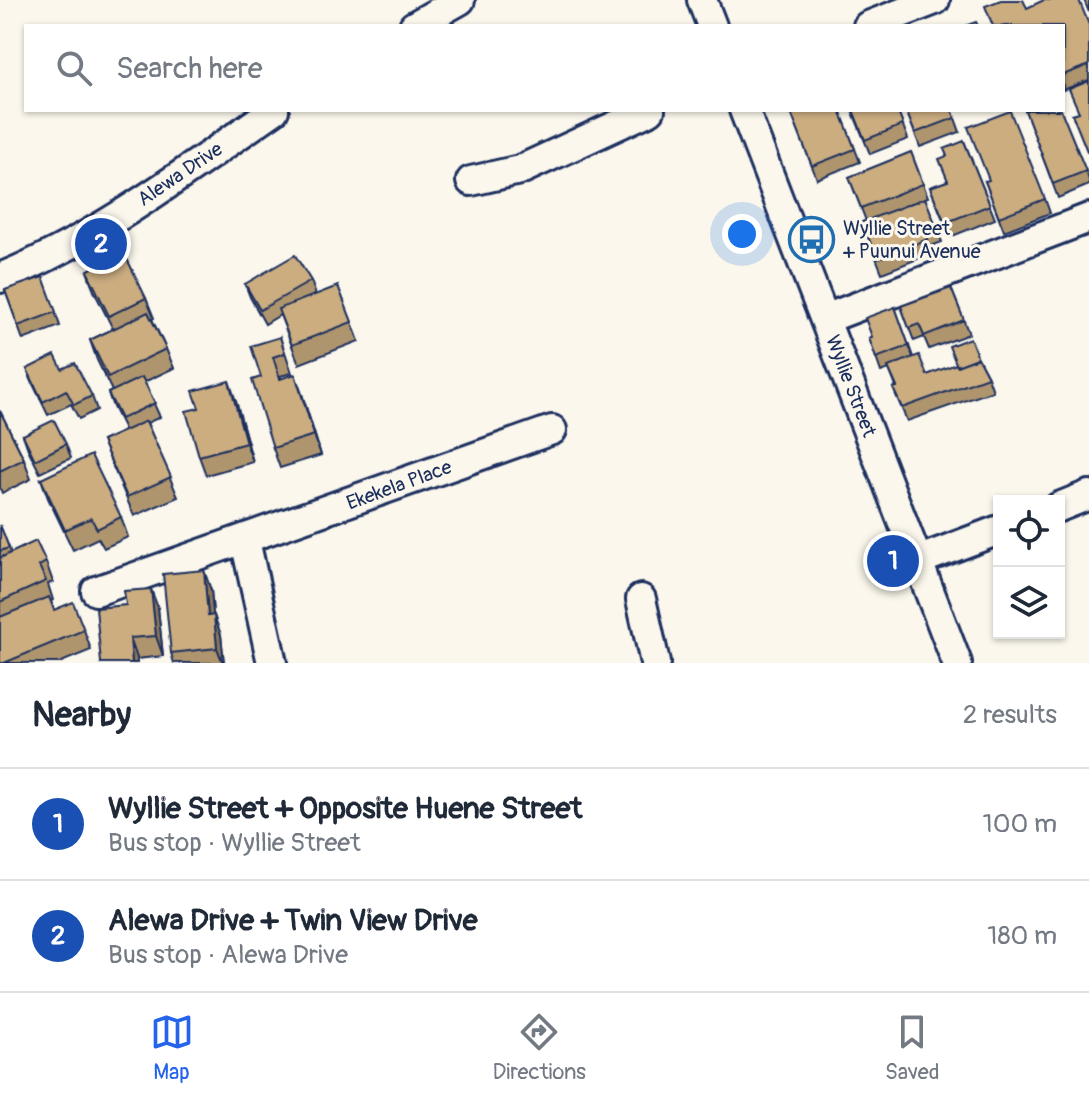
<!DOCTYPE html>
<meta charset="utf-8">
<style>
:root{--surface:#fff;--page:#f6f6f7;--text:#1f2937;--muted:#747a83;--line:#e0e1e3;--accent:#2563eb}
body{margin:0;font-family:Pangolin,sans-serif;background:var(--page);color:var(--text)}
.controls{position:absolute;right:24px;bottom:24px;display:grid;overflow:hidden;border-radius:0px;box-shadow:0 2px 6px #0004}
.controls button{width:72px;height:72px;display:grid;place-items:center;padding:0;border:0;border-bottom:2px solid var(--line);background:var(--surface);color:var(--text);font:40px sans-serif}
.you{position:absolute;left:742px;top:234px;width:28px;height:28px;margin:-20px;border:6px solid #fff;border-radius:50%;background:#1a73e8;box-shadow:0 0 0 12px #1a73e833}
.badge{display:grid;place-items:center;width:52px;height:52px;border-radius:50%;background:var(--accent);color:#fff;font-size:26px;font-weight:700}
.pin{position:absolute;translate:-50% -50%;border:4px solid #fff;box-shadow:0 2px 8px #0006}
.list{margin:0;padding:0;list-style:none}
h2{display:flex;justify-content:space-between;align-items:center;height:104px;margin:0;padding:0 32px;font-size:34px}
h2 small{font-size:26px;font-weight:400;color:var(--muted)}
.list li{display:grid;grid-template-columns:52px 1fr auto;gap:24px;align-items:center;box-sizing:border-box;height:112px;padding:0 32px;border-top:2px solid var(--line)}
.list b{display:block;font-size:30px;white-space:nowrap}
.list p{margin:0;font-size:26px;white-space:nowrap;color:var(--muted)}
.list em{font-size:26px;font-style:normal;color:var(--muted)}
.icon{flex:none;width:44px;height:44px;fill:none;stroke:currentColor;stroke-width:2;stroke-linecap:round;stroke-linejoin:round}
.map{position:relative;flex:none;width:1089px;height:663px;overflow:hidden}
.search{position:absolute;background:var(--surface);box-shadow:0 2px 6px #0004;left:24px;right:24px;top:24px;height:88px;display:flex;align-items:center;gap:20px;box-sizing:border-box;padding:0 28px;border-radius:0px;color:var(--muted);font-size:30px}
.sheet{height:328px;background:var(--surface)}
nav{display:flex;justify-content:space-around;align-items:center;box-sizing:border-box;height:112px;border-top:2px solid var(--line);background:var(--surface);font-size:22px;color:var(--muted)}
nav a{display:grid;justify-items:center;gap:4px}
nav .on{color:var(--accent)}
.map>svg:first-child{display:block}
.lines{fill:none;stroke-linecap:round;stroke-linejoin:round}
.minor-casing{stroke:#1b2f5e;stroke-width:34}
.minor{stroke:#fbf7ec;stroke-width:28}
.wall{fill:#af956e;stroke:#1b2f5e;stroke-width:2}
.shaded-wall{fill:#8e795a;stroke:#1b2f5e;stroke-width:2}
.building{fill:#cbad80;stroke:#1b2f5e;stroke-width:2}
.labels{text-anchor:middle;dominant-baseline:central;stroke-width:6;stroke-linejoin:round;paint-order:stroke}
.street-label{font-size:20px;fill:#1b2f5e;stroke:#fbf7ec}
.poi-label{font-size:20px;fill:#1b2f5e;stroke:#fbf7ec;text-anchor:start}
</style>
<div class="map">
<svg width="1089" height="663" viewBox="0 0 1089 663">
<rect width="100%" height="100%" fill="#fbf7ec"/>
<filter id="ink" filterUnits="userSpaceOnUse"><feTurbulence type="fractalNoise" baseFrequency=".0125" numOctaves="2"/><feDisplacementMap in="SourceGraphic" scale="16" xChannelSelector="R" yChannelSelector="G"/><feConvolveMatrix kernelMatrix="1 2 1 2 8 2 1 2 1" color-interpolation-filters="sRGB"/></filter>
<g filter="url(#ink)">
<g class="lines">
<defs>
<g id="minor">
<path d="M702,0L712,26"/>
<path d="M414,26L460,0"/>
<path d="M868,26L935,0"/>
<path d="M744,110L957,663"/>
<path d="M471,181L520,170L650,110"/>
<path d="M0,278C99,238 186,171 274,110"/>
<path d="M825,319L1089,218"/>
<path d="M1059,507L1089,495"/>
<path d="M245,540L272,663"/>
<path d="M917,561L999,530"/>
<path d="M96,591L552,430"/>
<path d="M641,599L655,663"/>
</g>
</defs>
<use href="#minor" class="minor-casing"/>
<use href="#minor" class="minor"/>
</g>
<g class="wall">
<path d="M1027,8L1089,25V80L1063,90V26Z"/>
<path d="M790,110H840L860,162L817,179Z"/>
<path d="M852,110H897L908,139L870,154Z"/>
<path d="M906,110H952L960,132L920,147Z"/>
<path d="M1025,110L1086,171L1089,180V185L1058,198Z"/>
<path d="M964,141L995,219L950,237L930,187L947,181Z"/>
<path d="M911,152L928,197L925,198L942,242L931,246L933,253L882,273L862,222L866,221L849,177Z"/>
<path d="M985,181L1045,199L1050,213L1004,231Z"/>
<path d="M86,245L146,298L154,318L152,319L166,349L174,368L144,382L160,417L147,423L178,497L134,516L102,441L125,431L113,407L108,393L112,391L97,360L90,340L113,329L94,291L87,271L94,267Z"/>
<path d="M43,277L60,326L23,340L5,290Z"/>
<path d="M311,281L316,295L338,286L359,341L299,364L280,315L265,324L250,297L245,284Z"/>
<path d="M951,288L969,334L929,349L924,337L914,341L901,306Z"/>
<path d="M895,307L913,357L927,375L978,358L988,377L993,391L907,421L893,388L896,387L889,369L881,372L869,338L872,337Z"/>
<path d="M280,337L292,373L280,376L281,378L302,394L321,455L280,468L273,448L261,377Z"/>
<path d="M27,369H62L92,396L97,410L79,419L71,404L48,415L32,382Z"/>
<path d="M236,401L253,462L206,475L199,456Z"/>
<path d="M0,411L24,459L31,479L2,493L0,488Z"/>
<path d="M23,435L66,444L71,458L40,473L28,449Z"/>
<path d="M41,479L121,517L128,537L104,548L98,538L73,550L48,498Z"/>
<path d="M0,525L11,553L46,562L53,582L48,584L53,600L51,601L54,610L84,630L91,650L59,663H0Z"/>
<path d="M211,590L213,615L221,635L224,663H174L171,653Z"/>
<path d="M126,605L158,608L163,656L101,663Z"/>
</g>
<g class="shaded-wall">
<path d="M295,374L302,394L321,455L314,435Z"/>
<path d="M229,381L236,401L253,462L246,443Z"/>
<path d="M204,570L211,590L215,635L208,616Z"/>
<path d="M151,589L158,608L163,656L156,636Z"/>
<path d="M214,615L221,635L224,663H223L217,648Z"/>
<path d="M130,638L137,658V663H132Z"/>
</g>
<g class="building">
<path d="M1001,0H1023L1027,8L1044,0H1079L1089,25V65L1063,75V26H993L985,6Z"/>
<path d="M1084,0H1089V12Z"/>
<path d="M976,22L978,26H965Z"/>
<path d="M1089,81V150L1087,151L1072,114L1079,112L1069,89Z"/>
<path d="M790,110H840L855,149L812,166Z"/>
<path d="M853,110H897L903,125L865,140Z"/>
<path d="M906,110H952L955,118L915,133Z"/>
<path d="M1025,110H1061L1086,171L1053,184Z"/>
<path d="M1010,111L1045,199L999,217L985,181L989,180L968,127Z"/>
<path d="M964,141L990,205L945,223L930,187L948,181L939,159L947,156L944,149Z"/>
<path d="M911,152L923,184L861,208L849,177Z"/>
<path d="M925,198L937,228L925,233L928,239L877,259L862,222Z"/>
<path d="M114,232L146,298L109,316L87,271L96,266L86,245Z"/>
<path d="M295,255L311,281L260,310L245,284Z"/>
<path d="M43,277L56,312L18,326L5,290Z"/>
<path d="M338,286L352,322L292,345L278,309Z"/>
<path d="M951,288L964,320L924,336L919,324L909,328L901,306Z"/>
<path d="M895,307L909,346L876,358L869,338L872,337L865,318Z"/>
<path d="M148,312L166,349L108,377L90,340Z"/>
<path d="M280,337L285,353L273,357L280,379L295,374L314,435L273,448L252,380L261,377L251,346Z"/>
<path d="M970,338L978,358L957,366L949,346Z"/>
<path d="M55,355L62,369L75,363L92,396L74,405L66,390L43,402L27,369Z"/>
<path d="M919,355L927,375L956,364L957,366L978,358L988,377L902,408L893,388L897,387L888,367Z"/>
<path d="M142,377L155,403L121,419L108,393Z"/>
<path d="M229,381L246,443L199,456L186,411L199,408L193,391Z"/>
<path d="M0,411L24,459L0,471Z"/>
<path d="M54,420L66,444L35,460L23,435Z"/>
<path d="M146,421L171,477L127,497L102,441Z"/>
<path d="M91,455L121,517L97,529L91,518L65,530L41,479Z"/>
<path d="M0,525L9,548L0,551Z"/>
<path d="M36,541L46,562L39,566L46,581L0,602V558Z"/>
<path d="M204,570L208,616L214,615L217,648L171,653L163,574Z"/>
<path d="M151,589L156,636L130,638L132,663H101L96,608L126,605L124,591Z"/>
<path d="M49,597L54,610L73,602L84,630L4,663H0V617Z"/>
</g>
</g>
<defs>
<symbol id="bus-ring" viewBox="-11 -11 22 22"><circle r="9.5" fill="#fbf7ec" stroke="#1f6fb2" stroke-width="1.5"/><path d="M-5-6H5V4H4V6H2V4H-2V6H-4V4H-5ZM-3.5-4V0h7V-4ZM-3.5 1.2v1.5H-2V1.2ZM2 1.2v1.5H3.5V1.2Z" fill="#1f6fb2"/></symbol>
</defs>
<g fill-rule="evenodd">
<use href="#bus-ring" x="786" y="214" width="51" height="51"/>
</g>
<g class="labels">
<g class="street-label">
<text transform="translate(180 174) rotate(-34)">Alewa Drive</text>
<text transform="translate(851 386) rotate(69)">Wyllie Street</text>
<text transform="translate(399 485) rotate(-20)">Ekekela Place</text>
</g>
<g class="poi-label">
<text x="843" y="228">Wyllie Street<tspan x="843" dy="23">+ Puunui Avenue</tspan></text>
</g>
</g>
</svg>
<div class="controls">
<button><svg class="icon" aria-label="locate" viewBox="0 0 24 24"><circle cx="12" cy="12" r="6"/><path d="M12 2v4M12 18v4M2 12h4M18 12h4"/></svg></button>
<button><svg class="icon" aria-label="layers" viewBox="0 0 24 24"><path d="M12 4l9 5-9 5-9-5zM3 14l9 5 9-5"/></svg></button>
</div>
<div class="you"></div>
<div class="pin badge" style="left:893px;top:561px;background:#1a4fb4">1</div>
<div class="pin badge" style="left:101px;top:244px;background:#1a4fb4">2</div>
<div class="search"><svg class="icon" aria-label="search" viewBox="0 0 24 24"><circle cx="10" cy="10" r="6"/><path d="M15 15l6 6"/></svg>Search here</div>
</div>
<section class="sheet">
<h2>Nearby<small>2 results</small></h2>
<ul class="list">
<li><span class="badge" style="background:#1a4fb4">1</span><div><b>Wyllie Street + Opposite Huene Street</b><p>Bus stop · Wyllie Street</p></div><em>100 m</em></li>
<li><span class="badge" style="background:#1a4fb4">2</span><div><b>Alewa Drive + Twin View Drive</b><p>Bus stop · Alewa Drive</p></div><em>180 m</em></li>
</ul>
</section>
<nav>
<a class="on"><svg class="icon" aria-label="map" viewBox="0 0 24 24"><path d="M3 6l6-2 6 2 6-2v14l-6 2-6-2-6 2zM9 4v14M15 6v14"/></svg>Map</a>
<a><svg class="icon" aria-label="directions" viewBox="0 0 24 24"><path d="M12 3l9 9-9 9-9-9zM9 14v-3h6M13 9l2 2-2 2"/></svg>Directions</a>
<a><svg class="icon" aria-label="saved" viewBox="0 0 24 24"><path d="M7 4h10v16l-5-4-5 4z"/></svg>Saved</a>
</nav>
